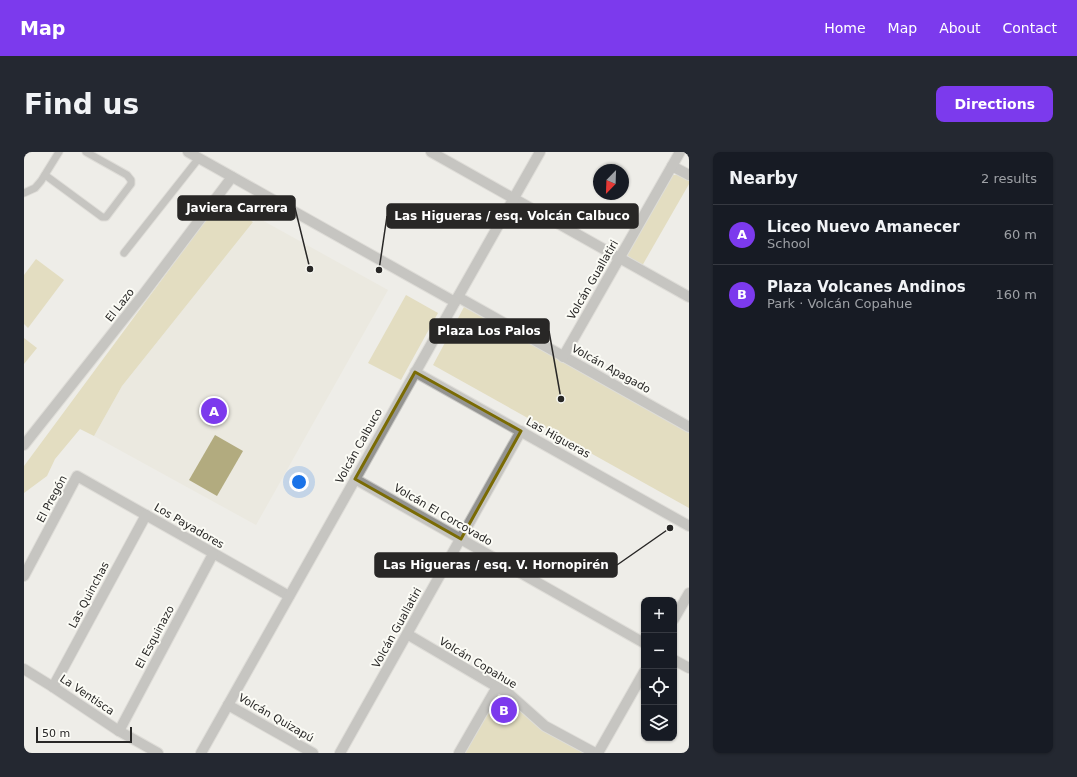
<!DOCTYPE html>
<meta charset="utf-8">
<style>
:root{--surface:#171b24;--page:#242831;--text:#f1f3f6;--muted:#9ea1a6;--line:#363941;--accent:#7c3aed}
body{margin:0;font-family:"DejaVu Sans",sans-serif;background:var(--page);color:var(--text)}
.controls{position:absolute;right:12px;bottom:12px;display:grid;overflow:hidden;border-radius:8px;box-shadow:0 1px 3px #0004}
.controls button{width:36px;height:36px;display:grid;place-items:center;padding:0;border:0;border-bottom:1px solid var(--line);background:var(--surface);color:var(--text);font:20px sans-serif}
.compass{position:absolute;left:569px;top:12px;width:36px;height:36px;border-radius:50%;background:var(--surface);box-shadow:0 1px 3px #0004;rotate:203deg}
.scale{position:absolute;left:12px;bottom:10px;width:96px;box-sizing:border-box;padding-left:4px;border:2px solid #282726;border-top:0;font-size:11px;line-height:14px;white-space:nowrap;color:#282726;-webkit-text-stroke:3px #fbfbf5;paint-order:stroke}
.you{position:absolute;left:275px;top:330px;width:14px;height:14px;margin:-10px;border:3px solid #fff;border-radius:50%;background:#1a73e8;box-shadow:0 0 0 6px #1a73e833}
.badge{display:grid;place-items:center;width:26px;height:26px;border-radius:50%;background:var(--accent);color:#fff;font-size:13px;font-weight:700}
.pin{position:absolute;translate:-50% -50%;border:2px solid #fff;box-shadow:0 1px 4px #0006}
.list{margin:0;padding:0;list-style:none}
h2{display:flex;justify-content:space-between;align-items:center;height:52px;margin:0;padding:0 16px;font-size:17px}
h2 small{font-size:13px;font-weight:400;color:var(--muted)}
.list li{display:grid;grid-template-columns:26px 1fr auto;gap:12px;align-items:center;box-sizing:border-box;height:60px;padding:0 16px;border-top:1px solid var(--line)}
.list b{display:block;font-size:15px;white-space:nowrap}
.list p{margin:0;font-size:13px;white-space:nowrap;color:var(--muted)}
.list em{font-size:13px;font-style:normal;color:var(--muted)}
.icon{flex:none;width:22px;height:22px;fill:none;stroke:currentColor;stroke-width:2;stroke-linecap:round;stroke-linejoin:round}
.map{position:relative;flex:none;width:665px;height:601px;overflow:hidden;border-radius:8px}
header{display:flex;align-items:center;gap:24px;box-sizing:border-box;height:56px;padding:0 20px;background:var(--accent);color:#fff}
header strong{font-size:19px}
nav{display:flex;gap:22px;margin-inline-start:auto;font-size:14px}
.intro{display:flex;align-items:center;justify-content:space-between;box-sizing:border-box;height:96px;padding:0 24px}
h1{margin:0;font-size:28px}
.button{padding:10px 18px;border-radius:8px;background:var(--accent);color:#fff;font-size:14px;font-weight:700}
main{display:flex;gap:24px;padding:0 24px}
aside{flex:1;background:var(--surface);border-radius:8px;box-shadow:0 1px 3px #0004}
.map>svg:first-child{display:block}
.built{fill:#e6e4d7}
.green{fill:#d4ca92}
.building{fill:#695c00}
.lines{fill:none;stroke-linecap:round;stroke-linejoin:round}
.service-casing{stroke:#cac9c5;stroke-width:9}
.minor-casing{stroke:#cac9c5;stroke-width:12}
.tertiary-casing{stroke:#cac9c5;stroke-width:12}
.service{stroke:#949492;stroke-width:7}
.minor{stroke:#949492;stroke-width:10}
.tertiary{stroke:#949492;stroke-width:10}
.marked{fill:none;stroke:#7a6b04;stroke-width:3;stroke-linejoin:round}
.labels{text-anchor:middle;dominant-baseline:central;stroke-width:4;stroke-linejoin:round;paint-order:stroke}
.street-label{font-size:11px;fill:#282726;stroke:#fbfbf5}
.leader{fill:none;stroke:#282726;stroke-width:1.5}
.callout-dot{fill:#282726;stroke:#fbfbf5;stroke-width:1.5}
.callout{fill:#282726;stroke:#282726;stroke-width:1.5}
.callout-label{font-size:12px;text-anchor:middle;font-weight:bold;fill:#fff}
</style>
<header>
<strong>Map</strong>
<nav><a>Home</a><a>Map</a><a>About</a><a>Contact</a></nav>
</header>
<div class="intro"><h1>Find us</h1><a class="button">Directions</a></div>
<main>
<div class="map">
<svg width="665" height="601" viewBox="0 0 665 601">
<rect width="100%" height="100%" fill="#eeede8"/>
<path class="built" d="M236,67L364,138L232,373L70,284L98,234L229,70Z"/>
<g class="green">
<path d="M648,23H656L665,28V32L618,114L604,104L603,101Z"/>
<path d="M196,49L229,70L98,234L70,284L56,277L31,307L23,324L0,341V314Z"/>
<path d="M12,107L40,128L4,176L0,172V123Z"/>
<path d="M382,143L414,161L377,228L344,211Z"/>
<path d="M440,155L665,280V356L409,213Z"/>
<path d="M0,186L13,196L0,212Z"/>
<path d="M474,541L516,575L560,601H440Z"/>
</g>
<path class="building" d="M191,283L219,299L193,344L165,328Z"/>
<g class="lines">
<defs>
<g id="service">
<path d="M21,23L78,65H82L107,32V28L103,23L62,0"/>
<path d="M0,41L11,36L17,29L35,0"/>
<path d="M100,101L175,6"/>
</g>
<g id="minor">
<path d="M407,0L665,145"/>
<path d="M648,14L665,23"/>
<path d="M434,145L665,275"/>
<path d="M431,150L516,0"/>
<path d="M539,205L656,0"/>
<path d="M0,293L118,144L208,25"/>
<path d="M331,327L620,491"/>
<path d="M0,424L53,324L265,444"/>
<path d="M650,467L665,441"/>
<path d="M383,482L485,542L521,574L571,601"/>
<path d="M650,508L665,516"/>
<path d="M0,517L29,535L95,579L134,601"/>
<path d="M29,535L122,363"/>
<path d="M204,553L289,601"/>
<path d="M95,579L189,402"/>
<path d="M316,601L497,279"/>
<path d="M435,601L473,535"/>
<path d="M574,601L620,520"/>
</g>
<g id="tertiary">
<path d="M164,0L431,150L177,601"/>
<path d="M391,220L665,374"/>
</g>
</defs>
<use href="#service" class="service-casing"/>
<use href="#minor" class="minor-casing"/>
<use href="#tertiary" class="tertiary-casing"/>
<use href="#service" class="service"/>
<use href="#minor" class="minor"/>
<use href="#tertiary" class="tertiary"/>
</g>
<path d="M0 0H665V601H0ZM391,220L497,279L437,387L331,327Z" fill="#eeede8" fill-opacity=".55" fill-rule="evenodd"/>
<path class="marked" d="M391,220L497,279L437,387L331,327Z"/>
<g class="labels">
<g class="street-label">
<text transform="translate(569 128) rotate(-60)">Volcán Guallatiri</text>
<text transform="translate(96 153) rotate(-52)">El Lazo</text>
<text transform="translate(587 217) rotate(29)">Volcán Apagado</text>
<text transform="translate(534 286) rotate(29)">Las Higueras</text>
<text transform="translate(335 294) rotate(-61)">Volcán Calbuco</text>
<text transform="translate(28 347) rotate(-62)">El Pregón</text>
<text transform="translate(419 363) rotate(30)">Volcán El Corcovado</text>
<text transform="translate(165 374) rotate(30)">Los Payadores</text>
<text transform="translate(65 443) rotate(-62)">Las Quinchas</text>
<text transform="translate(373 476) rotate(-61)">Volcán Guallatiri</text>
<text transform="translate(131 485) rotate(-62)">El Esquinazo</text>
<text transform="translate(454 511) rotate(31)">Volcán Copahue</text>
<text transform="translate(63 543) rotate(34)">La Ventisca</text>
<text transform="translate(252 566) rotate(30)">Volcán Quizapú</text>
</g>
</g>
<path class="leader" d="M286 117L271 56M355 118L363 64M537 247L525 179M646 376L593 413"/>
<g class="callout-dot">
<circle cx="286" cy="117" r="4"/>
<circle cx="355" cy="118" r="4"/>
<circle cx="537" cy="247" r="4"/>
<circle cx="646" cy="376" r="4"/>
</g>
<g class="callout">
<rect x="154" y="44" width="117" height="24" rx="4"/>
<rect x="363" y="52" width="251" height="24" rx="4"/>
<rect x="406" y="167" width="119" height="24" rx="4"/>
<rect x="351" y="401" width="242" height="24" rx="4"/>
</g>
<g class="callout-label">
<text x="213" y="60">Javiera Carrera</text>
<text x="488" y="68">Las Higueras / esq. Volcán Calbuco</text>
<text x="465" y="183">Plaza Los Palos</text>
<text x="472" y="417">Las Higueras / esq. V. Hornopirén</text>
</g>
</svg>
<div class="controls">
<button>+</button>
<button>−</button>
<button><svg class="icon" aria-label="locate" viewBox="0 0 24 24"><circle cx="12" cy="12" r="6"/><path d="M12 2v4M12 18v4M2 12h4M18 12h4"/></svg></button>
<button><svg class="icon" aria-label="layers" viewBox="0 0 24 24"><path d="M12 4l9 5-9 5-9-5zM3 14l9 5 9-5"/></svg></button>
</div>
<svg class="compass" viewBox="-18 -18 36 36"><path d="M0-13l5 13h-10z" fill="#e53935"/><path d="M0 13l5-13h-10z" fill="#9ea1a6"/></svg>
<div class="scale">50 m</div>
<div class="you"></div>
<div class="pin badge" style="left:190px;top:259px">A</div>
<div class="pin badge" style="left:480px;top:558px">B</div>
</div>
<aside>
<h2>Nearby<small>2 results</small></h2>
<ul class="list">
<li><span class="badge">A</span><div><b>Liceo Nuevo Amanecer</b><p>School</p></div><em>60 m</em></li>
<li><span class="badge">B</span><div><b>Plaza Volcanes Andinos</b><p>Park · Volcán Copahue</p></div><em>160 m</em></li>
</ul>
</aside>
</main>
